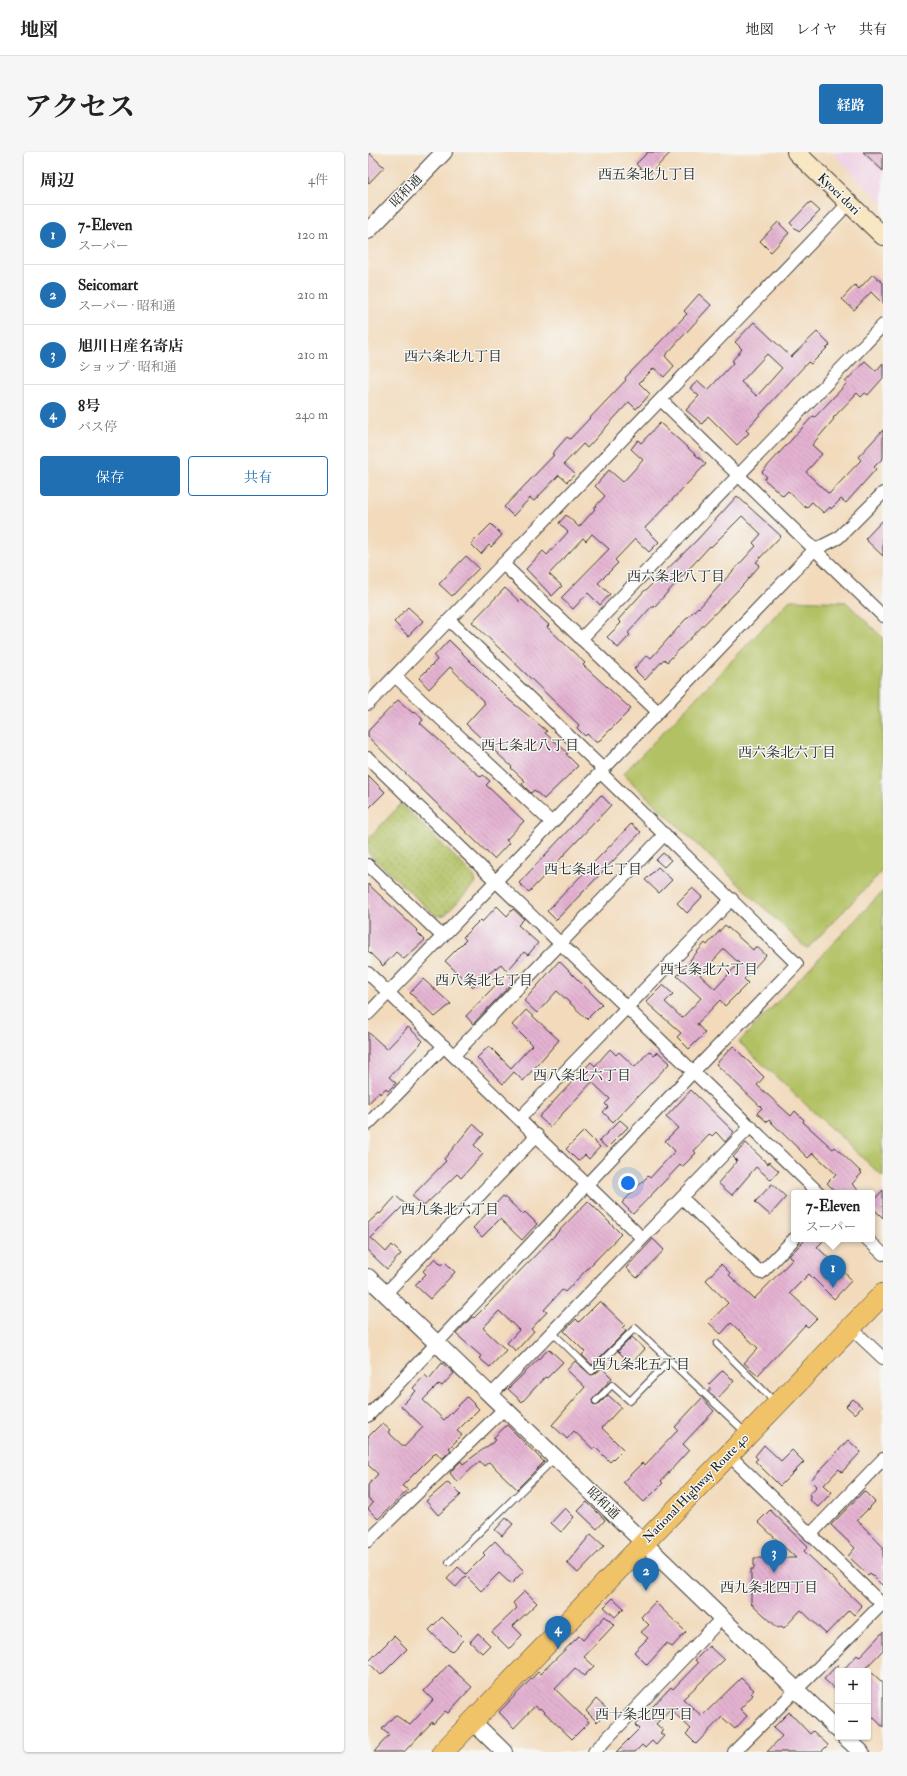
<!DOCTYPE html>
<html lang="ja">
<meta charset="utf-8">
<style>
:root{--surface:#fff;--page:#f6f6f6;--text:#222;--muted:#767676;--line:#e0e0e0;--accent:#1f6fb2}
body{margin:0;font-family:"IM FELL Double Pica","Noto Serif JP",serif;background:var(--page);color:var(--text)}
.controls{position:absolute;right:12px;bottom:12px;display:grid;overflow:hidden;border-radius:4px;box-shadow:0 1px 3px #0004}
.controls button{width:36px;height:36px;display:grid;place-items:center;padding:0;border:0;border-bottom:1px solid var(--line);background:var(--surface);color:var(--text);font:20px sans-serif}
.you{position:absolute;left:260px;top:1031px;width:14px;height:14px;margin:-10px;border:3px solid #fff;border-radius:50%;background:#1a73e8;box-shadow:0 0 0 6px #1a73e833}
.badge{display:grid;place-items:center;width:26px;height:26px;border-radius:50%;background:var(--accent);color:#fff;font-size:13px;font-weight:700}
.pin{position:absolute;translate:-50% -33px;filter:drop-shadow(0 1px 2px #0008)}
.pin::after{content:'';position:absolute;top:21px;width:14px;height:12px;background:inherit;clip-path:polygon(0 0,100% 0,50% 100%)}
.popup{position:absolute;left:423px;top:1038px;width:84px;height:52px;box-sizing:border-box;display:grid;place-content:center;border-radius:4px;background:var(--surface);filter:drop-shadow(0 1px 3px #0005);font-size:13px;white-space:nowrap;color:var(--muted)}
.popup b{font-size:15px;color:var(--text)}
.popup::after{content:'';position:absolute;left:50%;top:100%;margin-left:-8px;border:8px solid transparent;border-top-color:var(--surface)}
.list{margin:0;padding:0;list-style:none}
h2{display:flex;justify-content:space-between;align-items:center;height:52px;margin:0;padding:0 16px;font-size:17px}
h2 small{font-size:13px;font-weight:400;color:var(--muted)}
.list li{display:grid;grid-template-columns:26px 1fr auto;gap:12px;align-items:center;box-sizing:border-box;height:60px;padding:0 16px;border-top:1px solid var(--line)}
.list b{display:block;font-size:15px;white-space:nowrap}
.list p{margin:0;font-size:13px;white-space:nowrap;color:var(--muted)}
.list em{font-size:13px;font-style:normal;color:var(--muted)}
.actions{display:flex;gap:8px;padding:12px 16px}
.actions a{flex:1;padding:9px 0;border:1px solid var(--accent);border-radius:4px;text-align:center;font-size:14px;color:var(--accent)}
.actions .main{background:var(--accent);color:#fff}
.map{position:relative;flex:none;width:515px;height:1600px;overflow:hidden;border-radius:4px}
header{display:flex;align-items:center;gap:24px;box-sizing:border-box;height:56px;padding:0 20px;background:var(--surface);border-bottom:1px solid var(--line)}
header strong{font-size:19px}
nav{display:flex;gap:22px;margin-inline-start:auto;font-size:14px}
.intro{display:flex;align-items:center;justify-content:space-between;box-sizing:border-box;height:96px;padding:0 24px}
h1{margin:0;font-size:28px}
.button{padding:10px 18px;border-radius:4px;background:var(--accent);color:#fff;font-size:14px;font-weight:700}
main{display:flex;gap:24px;padding:0 24px}
aside{flex:1;background:var(--surface);border-radius:4px;box-shadow:0 1px 3px #0004}
.map>svg:first-child{display:block}
.built{fill:#f0d0e5}
.park{fill:url(#park-dots);stroke:#676e40}
.pitch{fill:#b2c164;stroke:#676e40}
.building{fill:url(#building-back-hatch);fill-rule:evenodd}
.lines{fill:none;stroke-linecap:round;stroke-linejoin:round}
.service-casing{stroke:#3c3834;stroke-width:8}
.minor-casing{stroke:#3c3834;stroke-width:14}
.tertiary-casing{stroke:#3c3834;stroke-width:18}
.secondary-casing{stroke:#3c3834;stroke-width:20}
.trunk-casing{stroke:#3c3834;stroke-width:22}
.service{stroke:#fff;stroke-width:6}
.minor{stroke:#fff;stroke-width:12}
.tertiary{stroke:#fff;stroke-width:16}
.secondary{stroke:#f9e7c3;stroke-width:18}
.trunk{stroke:#f1c369;stroke-width:21}
.labels{text-anchor:middle;dominant-baseline:central;stroke-width:3;stroke-linejoin:round;paint-order:stroke}
.street-label{font-size:13px;fill:#1c1c1c;stroke:#f6f6f2}
.neighbourhood-label{font-size:14px;fill:#1c1c1c;stroke:#f6f6f2}
</style>
<header>
<strong>地図</strong>
<nav><a>地図</a><a>レイヤ</a><a>共有</a></nav>
</header>
<div class="intro"><h1>アクセス</h1><a class="button">経路</a></div>
<main>
<aside>
<h2>周辺<small>4件</small></h2>
<ul class="list">
<li><span class="badge">1</span><div><b>7-Eleven</b><p>スーパー</p></div><em>120 m</em></li>
<li><span class="badge">2</span><div><b>Seicomart</b><p>スーパー · 昭和通</p></div><em>210 m</em></li>
<li><span class="badge">3</span><div><b>旭川日産名寄店</b><p>ショップ · 昭和通</p></div><em>210 m</em></li>
<li><span class="badge">4</span><div><b>8号</b><p>バス停</p></div><em>240 m</em></li>
</ul>
<div class="actions"><a class="main">保存</a><a>共有</a></div>
</aside>
<div class="map">
<svg width="515" height="1600" viewBox="0 0 515 1600">
<defs>
<pattern id="park-dots" width="8" height="8" patternUnits="userSpaceOnUse"><rect width="8" height="8" fill="#b2c164"/><path d="M2 2h.1M6 6h.1" fill="none" stroke="#98a556" stroke-width="1.8" stroke-linecap="round"/></pattern>
<pattern id="building-back-hatch" width="6" height="6" patternUnits="userSpaceOnUse"><rect width="6" height="6" fill="#e4b2d1"/><path d="M-1 5l2 2M0 0l6 6M5-1l2 2" fill="none" stroke="#c398b3"/></pattern>
</defs>
<rect width="100%" height="100%" fill="#f6f6f2"/>
<filter id="ink" filterUnits="userSpaceOnUse"><feTurbulence type="fractalNoise" baseFrequency=".025" numOctaves="2"/><feDisplacementMap in="SourceGraphic" scale="8" xChannelSelector="R" yChannelSelector="G"/><feConvolveMatrix kernelMatrix="1 2 1 2 8 2 1 2 1" color-interpolation-filters="sRGB"/></filter>
<filter id="wash" filterUnits="userSpaceOnUse"><feTurbulence type="fractalNoise" baseFrequency=".012" numOctaves="4" result="noise"/><feDisplacementMap in="SourceGraphic" scale="16" xChannelSelector="R" yChannelSelector="G"/><feGaussianBlur stdDeviation="0.9" result="paint"/><feColorMatrix in="noise" values="0 0 0 0 0 0 0 0 0 0 0 0 0 0 0 0 0 1.4 0 .05"/><feComposite in="paint" operator="in"/></filter>
<g filter="url(#wash)">
<rect width="100%" height="100%" fill="#f2dabb"/>
<path class="built" d="M463,0H515V51Z"/>
<path class="park" d="M33,652L106,724L108,731L77,763L68,764L0,701V687Z"/>
<g class="pitch">
<path d="M422,448L478,450L515,486V718L439,797L255,622Z"/>
<path d="M515,739V1025L371,890Z"/>
</g>
<g id="blocks">
<g class="building">
<path d="M0,0L16,15L0,32Z"/>
<path d="M280,0H303L280,24L268,12Z"/>
<path d="M495,0H515V19Z"/>
<path d="M442,50L452,59L431,80L422,71Z"/>
<path d="M410,70L421,81L403,100L392,89Z"/>
<path d="M505,122L515,131V152L503,140L486,158L474,147L487,133L491,137Z"/>
<path d="M331,142L343,153L297,204L306,214L296,225L286,216L271,231L282,242L276,249L268,257L261,250L219,296L215,292L196,312L207,322L199,330L191,323L166,349L162,346L145,364L136,355L186,303L184,302L199,285L202,287L258,228L257,226L319,162L316,159Z"/>
<path d="M386,170L423,205L449,180L462,193L443,212L440,210L378,278L381,281L369,293L340,264L334,272L318,258L331,244L322,236L330,229L340,238L366,210L364,209L374,197L367,190ZM399,202L414,216L389,244L373,230Z"/>
<path d="M497,209L508,219L515,211V226L500,243L497,241L493,245L489,241L465,266L466,267L444,293L454,302L438,320L461,342L493,308L490,305L515,278V306L506,315L508,317L478,351L473,347L463,357L462,355L456,361L444,350L438,356L420,339L415,344L396,327L399,325L394,320L445,264L447,265L479,231L477,230Z"/>
<path d="M292,271L338,312L277,376L291,390L281,400L267,387L247,408L250,411L230,431L242,442L232,453L220,441L205,457L193,446L241,397L224,382L218,389L215,386L181,422L194,434L184,444L158,417L175,399L179,403L200,380L191,371L198,363L211,375L227,357L226,356L237,344L227,334L241,318L255,330L275,308L263,297L270,288L273,291Z"/>
<path d="M369,344L413,384L388,410L392,413L374,434L299,510L296,507L277,528L266,517L279,503L283,506L317,468L330,455L331,456L388,394L385,391L393,382L374,364L343,395L342,394L286,455L285,453L260,481L262,483L250,496L239,485L253,471L250,468L277,438H278L329,388Z"/>
<path d="M515,368V404L497,387Z"/>
<path d="M123,372L134,383L123,395L121,393L113,402L103,392Z"/>
<path d="M98,404L111,416L84,444L71,432Z"/>
<path d="M137,436L152,450L154,448L181,473L179,475L217,511L215,513L263,557L229,591L219,582L217,584L209,576L211,573L104,470Z"/>
<path d="M40,455L55,469L40,484L26,470Z"/>
<path d="M81,488L140,547L179,579L177,581L200,601L198,602L210,614L176,647L166,638L163,641L154,632L157,629L143,616L144,615L98,572L117,551L82,515L61,537L51,526L69,508L66,504Z"/>
<path d="M30,548L45,561L47,559L55,568L52,571L101,615L113,625L115,623L122,629L118,633L156,669L138,688L141,691L126,707L0,585V579Z"/>
<path d="M0,623L17,640L0,657Z"/>
<path d="M233,643L243,653L161,740L151,731Z"/>
<path d="M263,672L273,680L188,768L179,759Z"/>
<path d="M295,701L303,708L296,715L288,708Z"/>
<path d="M290,715L304,728L291,741L277,728Z"/>
<path d="M0,732L49,778L48,779L57,788L36,807L28,800L15,814L0,799Z"/>
<path d="M324,736L334,745L319,761L309,751Z"/>
<path d="M129,754L139,764L145,757L156,767L150,773L170,791L160,803L156,800L139,819L133,812L104,835L77,809L98,788L95,785L112,768L114,770Z"/>
<path d="M357,773L385,798L388,794L398,803L376,827L380,831L357,854L352,848L329,872L337,881L321,897L309,885L313,881L278,850L295,833L305,842L297,850L314,866L333,846L309,824L323,809L322,808L337,791L339,793ZM356,797L371,811L347,837L332,823Z"/>
<path d="M191,809L234,852L219,867L189,839L169,861L156,849Z"/>
<path d="M139,821L147,828L105,872L98,864Z"/>
<path d="M55,827L83,852L67,865L42,841Z"/>
<path d="M158,858L191,888L155,929L146,920L135,932L109,906L121,894L143,916L164,893L144,873Z"/>
<path d="M40,875L55,889L21,925L28,931L20,939L18,936L12,942L11,940L0,952V880L19,897Z"/>
<path d="M365,894L396,925L389,933L423,964L427,959L436,968L435,970L465,997L467,995L494,1021L484,1032L494,1041H469L459,1031L468,1022L445,1001L440,1006L401,968L399,970L389,961L394,956L348,912Z"/>
<path d="M242,897L248,903L251,900L267,915L281,899L286,904L290,900L302,911L245,970L235,960L240,955L237,952L242,947L224,930L182,975L171,965L223,910L227,914Z"/>
<path d="M323,938L366,980L357,990L348,980L344,984L342,982L326,999L328,1001L314,1015L312,1013L265,1062L254,1051L280,1024L282,1026L307,999L297,989L310,976L298,965Z"/>
<path d="M252,968L260,975L239,996L231,989Z"/>
<path d="M105,972L116,982L106,993L115,1002L93,1026L89,1022L56,1054L44,1044L78,1009L76,1007Z"/>
<path d="M216,979L232,995L221,1007L217,1003L210,1009L198,997Z"/>
<path d="M378,991L400,1012L401,1010L411,1019L403,1028L388,1015L364,1043L350,1031L369,1009L365,1005Z"/>
<path d="M404,1032L418,1045L402,1063L387,1050Z"/>
<path d="M515,1038V1066L504,1055V1050Z"/>
<path d="M28,1044L37,1052L3,1086L18,1100L24,1093L33,1102L19,1117L0,1099V1071L11,1061L12,1062Z"/>
<path d="M135,1044L155,1062L157,1060L169,1072L154,1088L132,1067L114,1085L105,1076Z"/>
<path d="M220,1049L253,1082L197,1140L194,1138L176,1158L179,1160L163,1177L166,1179L148,1199L139,1191L151,1178L131,1159L115,1176L138,1198L122,1215L111,1206L113,1204L88,1182L104,1165L106,1166L121,1151Z"/>
<path d="M285,1087L296,1098L269,1126L258,1116Z"/>
<path d="M438,1087H457L449,1095L484,1128L466,1147L441,1122L422,1141L449,1166L440,1175L437,1173L390,1223L376,1211L390,1196L363,1171L353,1182L341,1171L360,1151L338,1128L353,1112L362,1121L361,1123L386,1147L425,1107L421,1104Z"/>
<path d="M67,1106L74,1113L77,1110L87,1120L62,1147L47,1133L58,1122L55,1119Z"/>
<path d="M232,1149L257,1173L254,1176L258,1179L224,1213L214,1203L217,1200L196,1179L208,1167L211,1170Z"/>
<path d="M264,1185L277,1197L263,1212L250,1199Z"/>
<path d="M181,1197L195,1210L179,1226L177,1225L154,1250L140,1237Z"/>
<path d="M207,1209L223,1223L227,1222L234,1216L244,1226L224,1248L225,1252L230,1253L240,1243L253,1255L234,1276L255,1297L242,1310L227,1295L225,1297L206,1279L199,1287L184,1273L217,1235L199,1218Z"/>
<path d="M74,1211L86,1221L74,1234L71,1232L55,1248L76,1268L99,1245L111,1257L89,1279L94,1283L81,1296L83,1298L74,1307L68,1300L34,1334L40,1338L10,1367L0,1357L5,1351L0,1347V1333L10,1322L0,1313V1285L14,1271L22,1278L20,1280L36,1295L55,1275L33,1254L48,1239L45,1236L57,1223L61,1227Z"/>
<path d="M355,1218L366,1229L349,1247L341,1239L343,1236L340,1233Z"/>
<path d="M334,1246L346,1259L315,1292L321,1298L293,1329L295,1331L276,1350L255,1330L274,1311L277,1313L310,1278L307,1275Z"/>
<path d="M485,1247L494,1255L487,1262L478,1254Z"/>
<path d="M139,1273L176,1310L149,1337L121,1310L116,1314L112,1309L89,1330L82,1321L85,1317L93,1309L95,1312L128,1288L125,1286Z"/>
<path d="M480,1288L493,1300L474,1320L471,1317L456,1333L464,1340L450,1355L441,1347L443,1345L441,1343L449,1334L443,1328Z"/>
<path d="M396,1293L413,1309L424,1298L436,1310L412,1334L387,1309L390,1307L387,1304Z"/>
<path d="M80,1330L93,1343L70,1363L58,1349Z"/>
<path d="M496,1339L507,1350L489,1368L515,1395V1434L502,1421L500,1423L480,1404L487,1396L463,1373Z"/>
<path d="M219,1350L237,1368L229,1377L210,1359Z"/>
<path d="M197,1356L206,1365L193,1380L183,1371Z"/>
<path d="M402,1358L440,1394L436,1399L494,1454L486,1463L481,1458L458,1482L433,1458L416,1476L413,1474L410,1476L383,1451V1417H386V1406H428L390,1370Z"/>
<path d="M138,1366L145,1372L134,1384L127,1378Z"/>
<path d="M223,1382L236,1394L210,1421L199,1411Z"/>
<path d="M127,1389L156,1419L143,1432L131,1421L113,1439L98,1424L88,1435L79,1427L90,1415L98,1422L117,1403L115,1401Z"/>
<path d="M157,1439L169,1451L145,1474L154,1483L141,1497L124,1480L149,1456L145,1451Z"/>
<path d="M245,1446L256,1456L247,1465L236,1455Z"/>
<path d="M287,1450L318,1480L304,1495L299,1491L279,1513L266,1500L280,1486L273,1480L281,1473L273,1465Z"/>
<path d="M237,1464L246,1473L216,1505L226,1514L216,1524L207,1516L187,1537L221,1570L204,1587L172,1556L171,1557L167,1554L146,1576L131,1560L170,1520L172,1522L211,1484L215,1488Z"/>
<path d="M74,1465L96,1487L83,1500L61,1478Z"/>
<path d="M515,1480V1498L495,1519H474L489,1503L491,1505Z"/>
<path d="M110,1481L122,1493L114,1501L102,1490Z"/>
<path d="M26,1484L39,1497L13,1523L0,1510Z"/>
<path d="M341,1494L356,1508L315,1547L334,1564L373,1526L386,1538L383,1541L385,1543L372,1557L379,1564L367,1577L354,1565L328,1592L318,1582L323,1577L302,1557L288,1572L295,1578L292,1581L296,1584L288,1593L284,1589L277,1596L274,1593L267,1600H248L271,1577L267,1573L303,1535L305,1537L330,1511L327,1508Z"/>
<path d="M470,1512V1540L456,1527Z"/>
<path d="M80,1513L104,1535L80,1561L77,1559L65,1572L64,1570L36,1600H6L21,1583L14,1577L27,1563L42,1573L65,1548L56,1539Z"/>
<path d="M500,1517L515,1531V1575L500,1560Z"/>
<path d="M228,1547L240,1558L229,1570L218,1559Z"/>
<path d="M421,1560L442,1582L445,1579L460,1593L453,1600H399L414,1584L405,1576Z"/>
</g>
</g>
</g>
<g filter="url(#ink)">
<use href="#blocks" fill-opacity="0" stroke="#3c3834" stroke-width="1"/>
<g class="lines">
<defs>
<g id="service">
<path d="M184,1180L224,1219L267,1176L377,1280"/>
<path d="M349,1192L407,1250"/>
<path d="M228,1249L244,1233L262,1249L301,1209"/>
<path d="M81,1410L187,1306"/>
</g>
<g id="minor">
<path d="M293,248L515,464"/>
<path d="M135,412L481,51"/>
<path d="M81,468L235,617"/>
<path d="M213,487L515,173"/>
<path d="M27,524L183,670"/>
<path d="M0,552L135,412L290,560"/>
<path d="M0,606L451,1041"/>
<path d="M0,713L74,784"/>
<path d="M0,821L274,1086"/>
<path d="M0,862L446,398L470,386L515,341"/>
<path d="M86,903L297,682"/>
<path d="M152,966L364,747"/>
<path d="M0,972L76,894"/>
<path d="M314,1046L393,1121L426,1087"/>
<path d="M499,1087L515,1102"/>
<path d="M17,1142L169,983"/>
<path d="M483,1176L515,1206"/>
<path d="M122,1244L383,974"/>
<path d="M0,1264L326,919L429,812L232,620"/>
<path d="M361,1303L515,1453"/>
<path d="M442,1383L515,1307"/>
<path d="M0,1389L136,1257"/>
<path d="M226,1600L354,1466"/>
<path d="M366,1600L515,1451"/>
</g>
<g id="tertiary">
<path d="M0,79L76,0"/>
<path d="M0,1125L470,1578"/>
<path d="M104,1569L136,1600"/>
<path d="M477,1585L493,1600"/>
</g>
<path id="secondary" d="M428,0L515,84"/>
<path id="trunk" d="M75,1600L515,1142"/>
</defs>
<use href="#service" class="service-casing"/>
<use href="#minor" class="minor-casing"/>
<use href="#tertiary" class="tertiary-casing"/>
<use href="#secondary" class="secondary-casing"/>
<use href="#trunk" class="trunk-casing"/>
<use href="#service" class="service"/>
<use href="#minor" class="minor"/>
<use href="#tertiary" class="tertiary"/>
<use href="#secondary" class="secondary"/>
<use href="#trunk" class="trunk"/>
</g>
</g>
<g class="labels">
<g class="street-label">
<text transform="translate(38 39) rotate(-46)">昭和通</text>
<text transform="translate(471 42) rotate(44)">Kyoei dori</text>
<text transform="translate(328 1336) rotate(-46)">National Highway Route 40</text>
<text transform="translate(235 1351) rotate(44)">昭和通</text>
</g>
<g class="neighbourhood-label">
<text x="279" y="22">西五条北九丁目</text>
<text x="85" y="204">西六条北九丁目</text>
<text x="308" y="424">西六条北八丁目</text>
<text x="162" y="593">西七条北八丁目</text>
<text x="419" y="600">西六条北六丁目</text>
<text x="225" y="717">西七条北七丁目</text>
<text x="341" y="817">西七条北六丁目</text>
<text x="116" y="828">西八条北七丁目</text>
<text x="214" y="923">西八条北六丁目</text>
<text x="82" y="1057">西九条北六丁目</text>
<text x="273" y="1212">西九条北五丁目</text>
<text x="401" y="1435">西九条北四丁目</text>
<text x="276" y="1562">西十条北四丁目</text>
</g>
</g>
</svg>
<div class="controls">
<button>+</button>
<button>−</button>
</div>
<div class="you"></div>
<div class="pin badge" style="left:465px;top:1136px">1</div>
<div class="popup"><b>7-Eleven</b>スーパー</div>
<div class="pin badge" style="left:278px;top:1439px">2</div>
<div class="pin badge" style="left:406px;top:1421px">3</div>
<div class="pin badge" style="left:190px;top:1497px">4</div>
</div>
</main>
